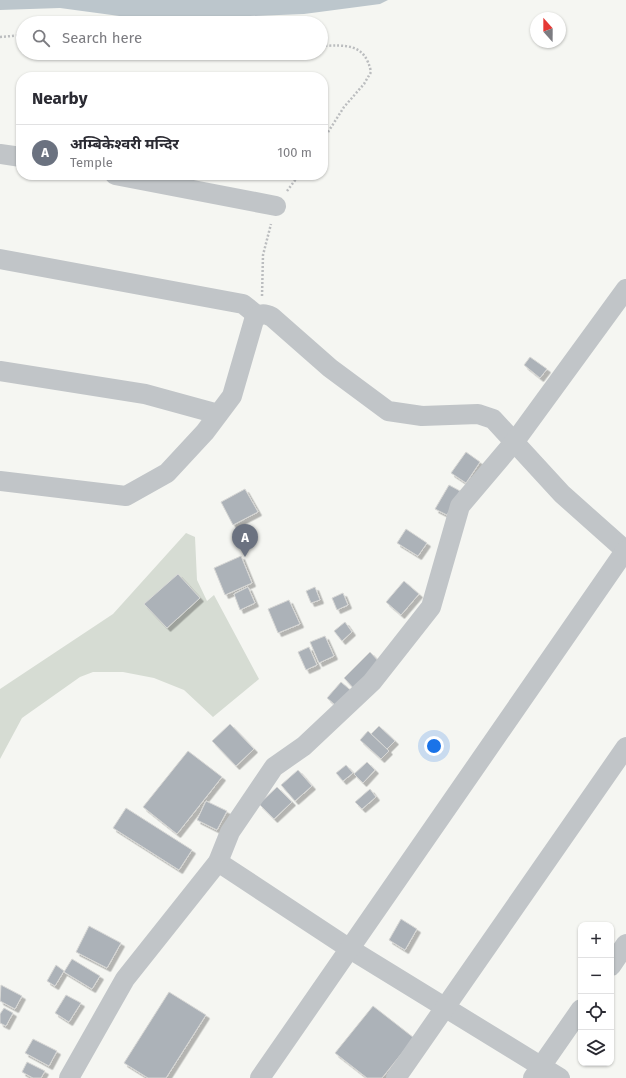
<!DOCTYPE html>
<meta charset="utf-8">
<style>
:root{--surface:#fff;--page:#f7f7f7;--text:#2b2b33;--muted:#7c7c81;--line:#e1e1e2;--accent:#0f766e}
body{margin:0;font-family:"Fira Sans","Noto Sans Devanagari",sans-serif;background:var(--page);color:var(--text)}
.controls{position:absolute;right:12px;bottom:12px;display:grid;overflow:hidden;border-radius:8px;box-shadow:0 1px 3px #0004}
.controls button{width:36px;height:36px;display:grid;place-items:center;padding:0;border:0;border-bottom:1px solid var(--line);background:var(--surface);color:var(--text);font:20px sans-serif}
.compass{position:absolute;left:530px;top:12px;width:36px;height:36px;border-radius:50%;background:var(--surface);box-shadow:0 1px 3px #0004;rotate:339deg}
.you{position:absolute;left:434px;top:746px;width:14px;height:14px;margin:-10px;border:3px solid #fff;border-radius:50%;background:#1a73e8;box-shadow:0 0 0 6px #1a73e833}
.badge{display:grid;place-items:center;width:26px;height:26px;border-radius:50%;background:var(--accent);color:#fff;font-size:13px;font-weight:700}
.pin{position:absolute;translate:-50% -33px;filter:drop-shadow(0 1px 2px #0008)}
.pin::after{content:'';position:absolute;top:21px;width:14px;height:12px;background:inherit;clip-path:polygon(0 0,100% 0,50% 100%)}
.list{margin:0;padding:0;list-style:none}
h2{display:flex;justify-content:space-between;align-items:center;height:52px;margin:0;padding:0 16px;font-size:17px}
h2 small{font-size:13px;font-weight:400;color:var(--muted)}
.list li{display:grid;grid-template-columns:26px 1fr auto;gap:12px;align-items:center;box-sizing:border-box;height:56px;padding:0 16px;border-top:1px solid var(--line)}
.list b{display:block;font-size:15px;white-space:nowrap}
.list p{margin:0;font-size:13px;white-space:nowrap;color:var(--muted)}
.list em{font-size:13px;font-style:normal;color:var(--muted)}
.icon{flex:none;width:22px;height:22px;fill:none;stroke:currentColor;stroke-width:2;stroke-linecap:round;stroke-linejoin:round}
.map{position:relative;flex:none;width:626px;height:1078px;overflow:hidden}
.search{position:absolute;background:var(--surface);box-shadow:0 1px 3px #0004;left:16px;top:16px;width:312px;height:44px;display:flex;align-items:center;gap:10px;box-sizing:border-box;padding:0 14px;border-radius:22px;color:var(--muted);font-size:15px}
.panel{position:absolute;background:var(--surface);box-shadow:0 1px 3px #0004;left:16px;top:72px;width:312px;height:108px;border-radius:16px}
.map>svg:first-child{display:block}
.green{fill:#d6dcd3}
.water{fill:#bcc6cc}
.building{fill:#acb2b8;stroke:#d7d7d5;filter:url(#shadow)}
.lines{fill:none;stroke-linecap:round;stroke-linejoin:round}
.path{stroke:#bbbdbf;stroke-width:2.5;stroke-dasharray:2 2;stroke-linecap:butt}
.minor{stroke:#c1c5c8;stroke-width:20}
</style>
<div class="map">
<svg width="626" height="1078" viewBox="0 0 626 1078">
<defs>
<filter id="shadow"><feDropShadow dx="3.5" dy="3.5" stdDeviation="0" flood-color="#0004"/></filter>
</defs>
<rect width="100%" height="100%" fill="#f5f6f2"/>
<path class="green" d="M186,533L195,537L197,580L207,601L214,595L259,679L213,717L184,690L154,678L123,672H93L80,677L22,718L0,759V689L113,614Z"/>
<path class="water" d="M0,0H388L380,4L304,14L149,20L60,8L0,10Z"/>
<g class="building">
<path d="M530,357L547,369L540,378L524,365Z"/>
<path d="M466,452L480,462L466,483L451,473Z"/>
<path d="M449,485L460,491L447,515L435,509Z"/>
<path d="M245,489L258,512L233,525L221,502Z"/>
<path d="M406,529L427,543L418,556L397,543Z"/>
<path d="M241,556L252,583L225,595L214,568Z"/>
<path d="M178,574L200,598L167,628L144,604Z"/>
<path d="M404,581L419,594L401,615L386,602Z"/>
<path d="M248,587L255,603L240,610L234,594Z"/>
<path d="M315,587L320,600L311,603L306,591Z"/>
<path d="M343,593L348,605L337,610L332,598Z"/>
<path d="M289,600L300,624L278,633L268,609Z"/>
<path d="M345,622L352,632L342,641L334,631Z"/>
<path d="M325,636L334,656L319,663L310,642Z"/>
<path d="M309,647L317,665L306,670L298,652Z"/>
<path d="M370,652L383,666L356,691L344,678Z"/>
<path d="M341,682L355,694L341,710L327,698Z"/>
<path d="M230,724L254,749L236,766L212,741Z"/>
<path d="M379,726L395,741L387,749L371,734Z"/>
<path d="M368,731L389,751L381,759L360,740Z"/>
<path d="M188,751L222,777L177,834L143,807Z"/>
<path d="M367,762L375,770L363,783L354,774Z"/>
<path d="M346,765L353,773L343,781L336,773Z"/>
<path d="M298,770L312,786L295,801L281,785Z"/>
<path d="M277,787L292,802L274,819L259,804Z"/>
<path d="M370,789L376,797L362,809L355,802Z"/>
<path d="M206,801L227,811L217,830L197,820Z"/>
<path d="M126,808L192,850L179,870L113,828Z"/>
<path d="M401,919L417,929L405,950L389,940Z"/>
<path d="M89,926L121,943L107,968L76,952Z"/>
<path d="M72,959L100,976L92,989L64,972Z"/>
<path d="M56,965L64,971L55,986L47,981Z"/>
<path d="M1,985L22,996L15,1009L0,1001Z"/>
<path d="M169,992L206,1015L166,1078H148L124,1063Z"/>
<path d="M66,995L81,1003L69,1022L55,1013Z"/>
<path d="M373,1006L414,1038L382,1078H367L335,1053Z"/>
<path d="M4,1008L13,1013L6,1026L0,1023V1014Z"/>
<path d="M33,1039L57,1051L49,1066L25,1053Z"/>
<path d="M27,1062L45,1071L41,1078H33L22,1072Z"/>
</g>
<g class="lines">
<g class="path">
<path d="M0,37L23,35"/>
<path d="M321,46C346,45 365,43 371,72L364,84L344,107L323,140"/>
<path d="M287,191L299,175"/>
<path d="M262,296L263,255L271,224"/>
</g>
<g class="minor">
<path d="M0,154L21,157"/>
<path d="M115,175L276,206"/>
<path d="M0,259L243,304L258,316"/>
<path d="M0,371L145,394L218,414"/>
<path d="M0,481L126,496L167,473L205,432L232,396L254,320C260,313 264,313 272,317L330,368L388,411L422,416L478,414L493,419L562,494L626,551"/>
<path d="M218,862L350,949L560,1078"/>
<path d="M611,966L626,944"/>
<path d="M69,1078L125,979L218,862L230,832L274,767L304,746L372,682L431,607L460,506L515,441L626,289"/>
<path d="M260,1078L625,551"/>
<path d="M396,1078L626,747"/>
<path d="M533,1078L581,1009"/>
</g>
</g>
</svg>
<div class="controls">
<button>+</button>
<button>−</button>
<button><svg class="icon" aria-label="locate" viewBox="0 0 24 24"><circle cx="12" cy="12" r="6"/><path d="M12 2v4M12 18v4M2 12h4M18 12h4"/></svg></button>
<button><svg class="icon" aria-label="layers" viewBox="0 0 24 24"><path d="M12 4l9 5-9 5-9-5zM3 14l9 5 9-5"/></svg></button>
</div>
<svg class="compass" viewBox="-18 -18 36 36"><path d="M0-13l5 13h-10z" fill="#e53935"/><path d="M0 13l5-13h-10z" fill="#7c7c81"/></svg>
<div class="you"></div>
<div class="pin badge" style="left:245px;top:557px;background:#6b7280">A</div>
<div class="search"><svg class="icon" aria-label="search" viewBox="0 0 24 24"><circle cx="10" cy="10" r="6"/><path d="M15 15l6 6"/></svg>Search here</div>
<section class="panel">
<h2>Nearby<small></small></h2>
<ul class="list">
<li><span class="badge" style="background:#6b7280">A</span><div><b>अम्बिकेश्‍वरी मन्दिर</b><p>Temple</p></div><em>100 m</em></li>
</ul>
</section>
</div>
